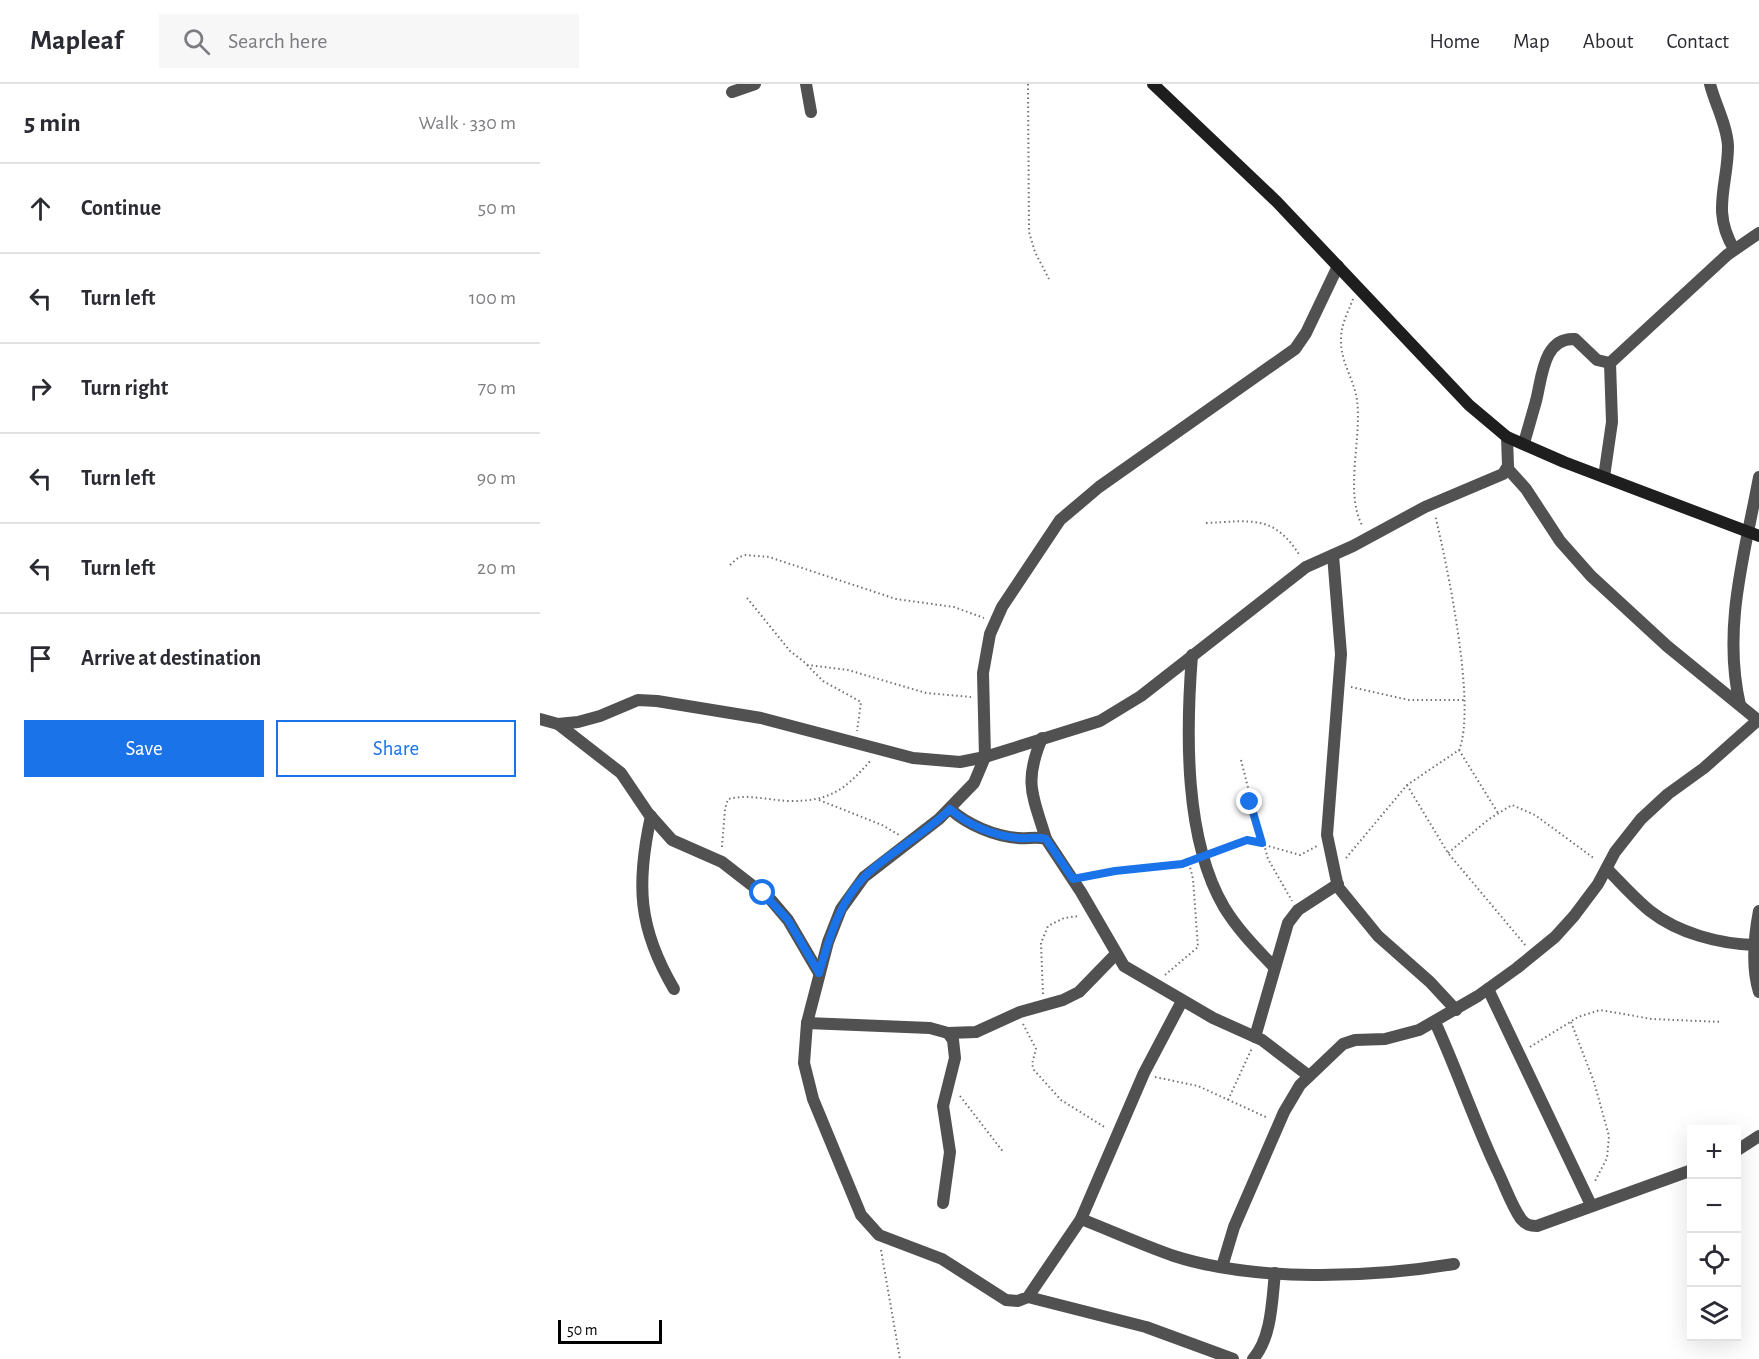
<!DOCTYPE html>
<meta charset="utf-8">
<style>
:root{--surface:#fff;--page:#f7f7f7;--text:#2b2b33;--muted:#7c7c81;--line:#e1e1e2;--accent:#1a73e8}
body{margin:0;font-family:"Alegreya Sans",sans-serif;background:var(--page);color:var(--text)}
.controls{position:absolute;right:18px;bottom:18px;display:grid;overflow:hidden;border-radius:0px;box-shadow:0 6px 24px #0002}
.controls button{width:54px;height:54px;display:grid;place-items:center;padding:0;border:0;border-bottom:2px solid var(--line);background:var(--surface);color:var(--text);font:30px sans-serif}
.scale{position:absolute;left:18px;bottom:15px;width:104px;box-sizing:border-box;padding-left:6px;border:3px solid #000;border-top:0;font-size:16px;line-height:21px;white-space:nowrap;color:#000;-webkit-text-stroke:4px #fff;paint-order:stroke}
.stop{position:absolute;width:18px;height:18px;margin:-14px;border:4px solid #1a73e8;border-radius:50%;background:#fff}
.stop.end{background:#1a73e8;border-color:#fff;box-shadow:0 2px 6px #0008}
.list{margin:0;padding:0;list-style:none}
h2{display:flex;justify-content:space-between;align-items:center;height:78px;margin:0;padding:0 24px;font-size:26px}
h2 small{font-size:20px;font-weight:400;color:var(--muted)}
.list li{display:grid;grid-template-columns:39px 1fr auto;gap:18px;align-items:center;box-sizing:border-box;height:90px;padding:0 24px;border-top:2px solid var(--line)}
.list b{display:block;font-size:22px;white-space:nowrap}
.list em{font-size:20px;font-style:normal;color:var(--muted)}
.actions{display:flex;gap:12px;padding:18px 24px}
.actions a{flex:1;padding:14px 0;border:2px solid var(--accent);border-radius:0px;text-align:center;font-size:21px;color:var(--accent)}
.actions .main{background:var(--accent);color:#fff}
.icon{flex:none;width:33px;height:33px;fill:none;stroke:currentColor;stroke-width:2;stroke-linecap:round;stroke-linejoin:round}
.map{position:relative;flex:none;width:1219px;height:1275px;overflow:hidden}
header{display:flex;align-items:center;gap:36px;box-sizing:border-box;height:84px;padding:0 30px;background:var(--surface);border-bottom:2px solid var(--line)}
header strong{font-size:28px}
nav{display:flex;gap:33px;margin-inline-start:auto;font-size:21px}
.search{width:420px;height:54px;background:var(--page);display:flex;align-items:center;gap:15px;box-sizing:border-box;padding:0 21px;border-radius:0px;color:var(--muted);font-size:22px}
main{display:flex}
aside{flex:1;background:var(--surface)}
.map>svg:first-child{display:block}
.lines{fill:none;stroke-linecap:round;stroke-linejoin:round}
.path{stroke:#737373;stroke-width:2;stroke-dasharray:1.5 3;stroke-linecap:butt}
.street{stroke:#515151;stroke-width:12}
.secondary{stroke:#1e1e1e;stroke-width:12}
.route{stroke:#1a73e8;stroke-width:8}
</style>
<header>
<strong>Mapleaf</strong>
<div class="search"><svg class="icon" aria-label="search" viewBox="0 0 24 24"><circle cx="10" cy="10" r="6"/><path d="M15 15l6 6"/></svg>Search here</div>
<nav><a>Home</a><a>Map</a><a>About</a><a>Contact</a></nav>
</header>
<main>
<aside>
<h2>5 min<small>Walk · 330 m</small></h2>
<ul class="list">
<li><svg class="icon" aria-label="ahead" viewBox="0 0 24 24"><path d="M12 20V5M6 11l6-6 6 6"/></svg><div><b>Continue</b></div><em>50 m</em></li>
<li><svg class="icon" aria-label="left" viewBox="0 0 24 24"><path d="M17 20v-9H6M10 6l-5 5 5 5"/></svg><div><b>Turn left</b></div><em>100 m</em></li>
<li><svg class="icon" aria-label="right" viewBox="0 0 24 24"><path d="M7 20v-9h11M14 6l5 5-5 5"/></svg><div><b>Turn right</b></div><em>70 m</em></li>
<li><svg class="icon" aria-label="left" viewBox="0 0 24 24"><path d="M17 20v-9H6M10 6l-5 5 5 5"/></svg><div><b>Turn left</b></div><em>90 m</em></li>
<li><svg class="icon" aria-label="left" viewBox="0 0 24 24"><path d="M17 20v-9H6M10 6l-5 5 5 5"/></svg><div><b>Turn left</b></div><em>20 m</em></li>
<li><svg class="icon" aria-label="arrive" viewBox="0 0 24 24"><path d="M6 21V4h12l-3 4 3 4H6"/></svg><div><b>Arrive at destination</b></div></li>
</ul>
<div class="actions"><a class="main">Save</a><a>Share</a></div>
</aside>
<div class="map">
<svg width="1219" height="1275" viewBox="0 0 1219 1275">
<rect width="100%" height="100%" fill="#fff"/>
<g class="lines">
<g class="path">
<path d="M488,0L489,148L495,168L509,195"/>
<path d="M813,215C808,228 801,241 801,255C800,277 814,295 817,316C822,356 804,410 823,443"/>
<path d="M666,439C711,437 734,430 760,472"/>
<path d="M190,481L199,473L206,471L229,473L356,515L414,523L444,534"/>
<path d="M207,514L250,567L268,581L308,586L386,609L431,613"/>
<path d="M267,581L283,597L321,618L317,647"/>
<path d="M811,603L869,616H924"/>
<path d="M919,666L958,729"/>
<path d="M701,676L722,759"/>
<path d="M867,701L908,769L986,862"/>
<path d="M279,716L342,741L359,751"/>
<path d="M724,760L728,775L752,817"/>
<path d="M182,763L185,725L188,715C209,710 228,716 248,717C289,718 305,706 331,676"/>
<path d="M673,767L707,756L760,771L777,762"/>
<path d="M908,769L949,735L972,721L995,731L1055,775"/>
<path d="M806,774L867,701L919,666C937,623 907,480 895,431"/>
<path d="M545,792L635,782L652,777"/>
<path d="M625,891L658,863L653,795L649,779"/>
<path d="M503,910L501,859L508,842L524,834L539,832"/>
<path d="M1031,938L1054,998L1069,1052L1067,1074L1055,1097"/>
<path d="M483,940L496,965L492,980L494,986L521,1016L566,1044"/>
<path d="M990,963L1038,933L1060,926L1112,935L1182,938"/>
<path d="M615,993L658,1002L728,1034"/>
<path d="M420,1012L464,1069"/>
<path d="M688,1016L712,964"/>
<path d="M341,1166L360,1275"/>
</g>
<g class="street">
<path d="M266,0L271,28"/>
<path d="M1170,0C1175,20 1187,41 1188,62C1188,101 1171,127 1194,165"/>
<path d="M192,8L215,0"/>
<path d="M984,359C988,345 992,331 996,317C1002,294 1003,253 1035,255L1057,276L1070,279L1187,171L1219,149"/>
<path d="M968,385L986,405L1020,457L1051,492L1127,562L1219,637"/>
<path d="M1064,393L1072,338L1070,279"/>
<path d="M793,471L801,570L787,751L798,803L838,852L890,898L916,926"/>
<path d="M652,571C646,648 644,755 684,823C698,846 716,864 734,883"/>
<path d="M1200,621C1182,543 1205,469 1219,393"/>
<path d="M0,635L18,640L38,638L60,632L98,616L117,617L221,634L373,674L420,678L445,673L560,637L601,612L766,483L813,462L885,423L963,390L968,382L967,353"/>
<path d="M18,640L81,689L108,729L132,756L182,778L231,816L248,836L279,889"/>
<path d="M502,654C483,699 493,712 506,755"/>
<path d="M410,725C428,741 454,752 478,754C487,755 497,752 506,755L541,808L584,882L673,934L722,956L769,992"/>
<path d="M111,732C96,800 98,844 134,905"/>
<path d="M1067,785C1081,799 1095,815 1110,827C1138,849 1179,860 1215,861"/>
<path d="M1219,827C1214,853 1211,882 1219,908"/>
<path d="M948,905L1051,1121"/>
<path d="M642,917L604,989L541,1135L488,1213L478,1217L466,1216L402,1175L339,1151L321,1131L273,1015L264,979L267,939L288,858L301,825L324,793L399,735L434,699L445,673L443,589L450,550L462,523L520,436L559,403L755,265L766,249L798,182"/>
<path d="M895,938C918,988 935,1040 959,1090C966,1105 972,1122 981,1135C986,1141 990,1142 997,1142L1152,1086"/>
<path d="M267,939L390,944L408,949L413,956L415,974L403,1022L410,1068L403,1119"/>
<path d="M408,949L436,948L480,928L523,916L539,908L575,871"/>
<path d="M715,953L748,839L758,826L798,800"/>
<path d="M1196,1067L1219,1052"/>
<path d="M541,1135C572,1147 602,1161 634,1172C715,1198 830,1194 914,1180"/>
<path d="M682,1183L694,1143L744,1028L760,1001L803,960L815,956L845,955L879,946L938,912L977,884L1015,853L1034,832L1058,800L1075,768L1101,735L1128,710L1164,684L1218,636"/>
<path d="M488,1213L606,1243L693,1275"/>
<path d="M713,1275C732,1254 732,1215 735,1189"/>
</g>
<path class="secondary" d="M613,0L737,118L929,321L967,353L1024,378L1219,452"/>
</g>
<g class="lines">
<path class="route" d="M223,809L248,836L279,889C289,855 299,818 325,792C351,767 384,751 410,725C428,741 454,752 478,754C487,755 497,752 506,755L533,795L575,787L642,780L707,756L722,759L710,718"/>
</g>
</svg>
<div class="controls">
<button>+</button>
<button>−</button>
<button><svg class="icon" aria-label="locate" viewBox="0 0 24 24"><circle cx="12" cy="12" r="6"/><path d="M12 2v4M12 18v4M2 12h4M18 12h4"/></svg></button>
<button><svg class="icon" aria-label="layers" viewBox="0 0 24 24"><path d="M12 4l9 5-9 5-9-5zM3 14l9 5 9-5"/></svg></button>
</div>
<div class="scale">50 m</div>
<div class="stop" style="left:223px;top:809px"></div>
<div class="stop end" style="left:710px;top:718px"></div>
</div>
</main>
